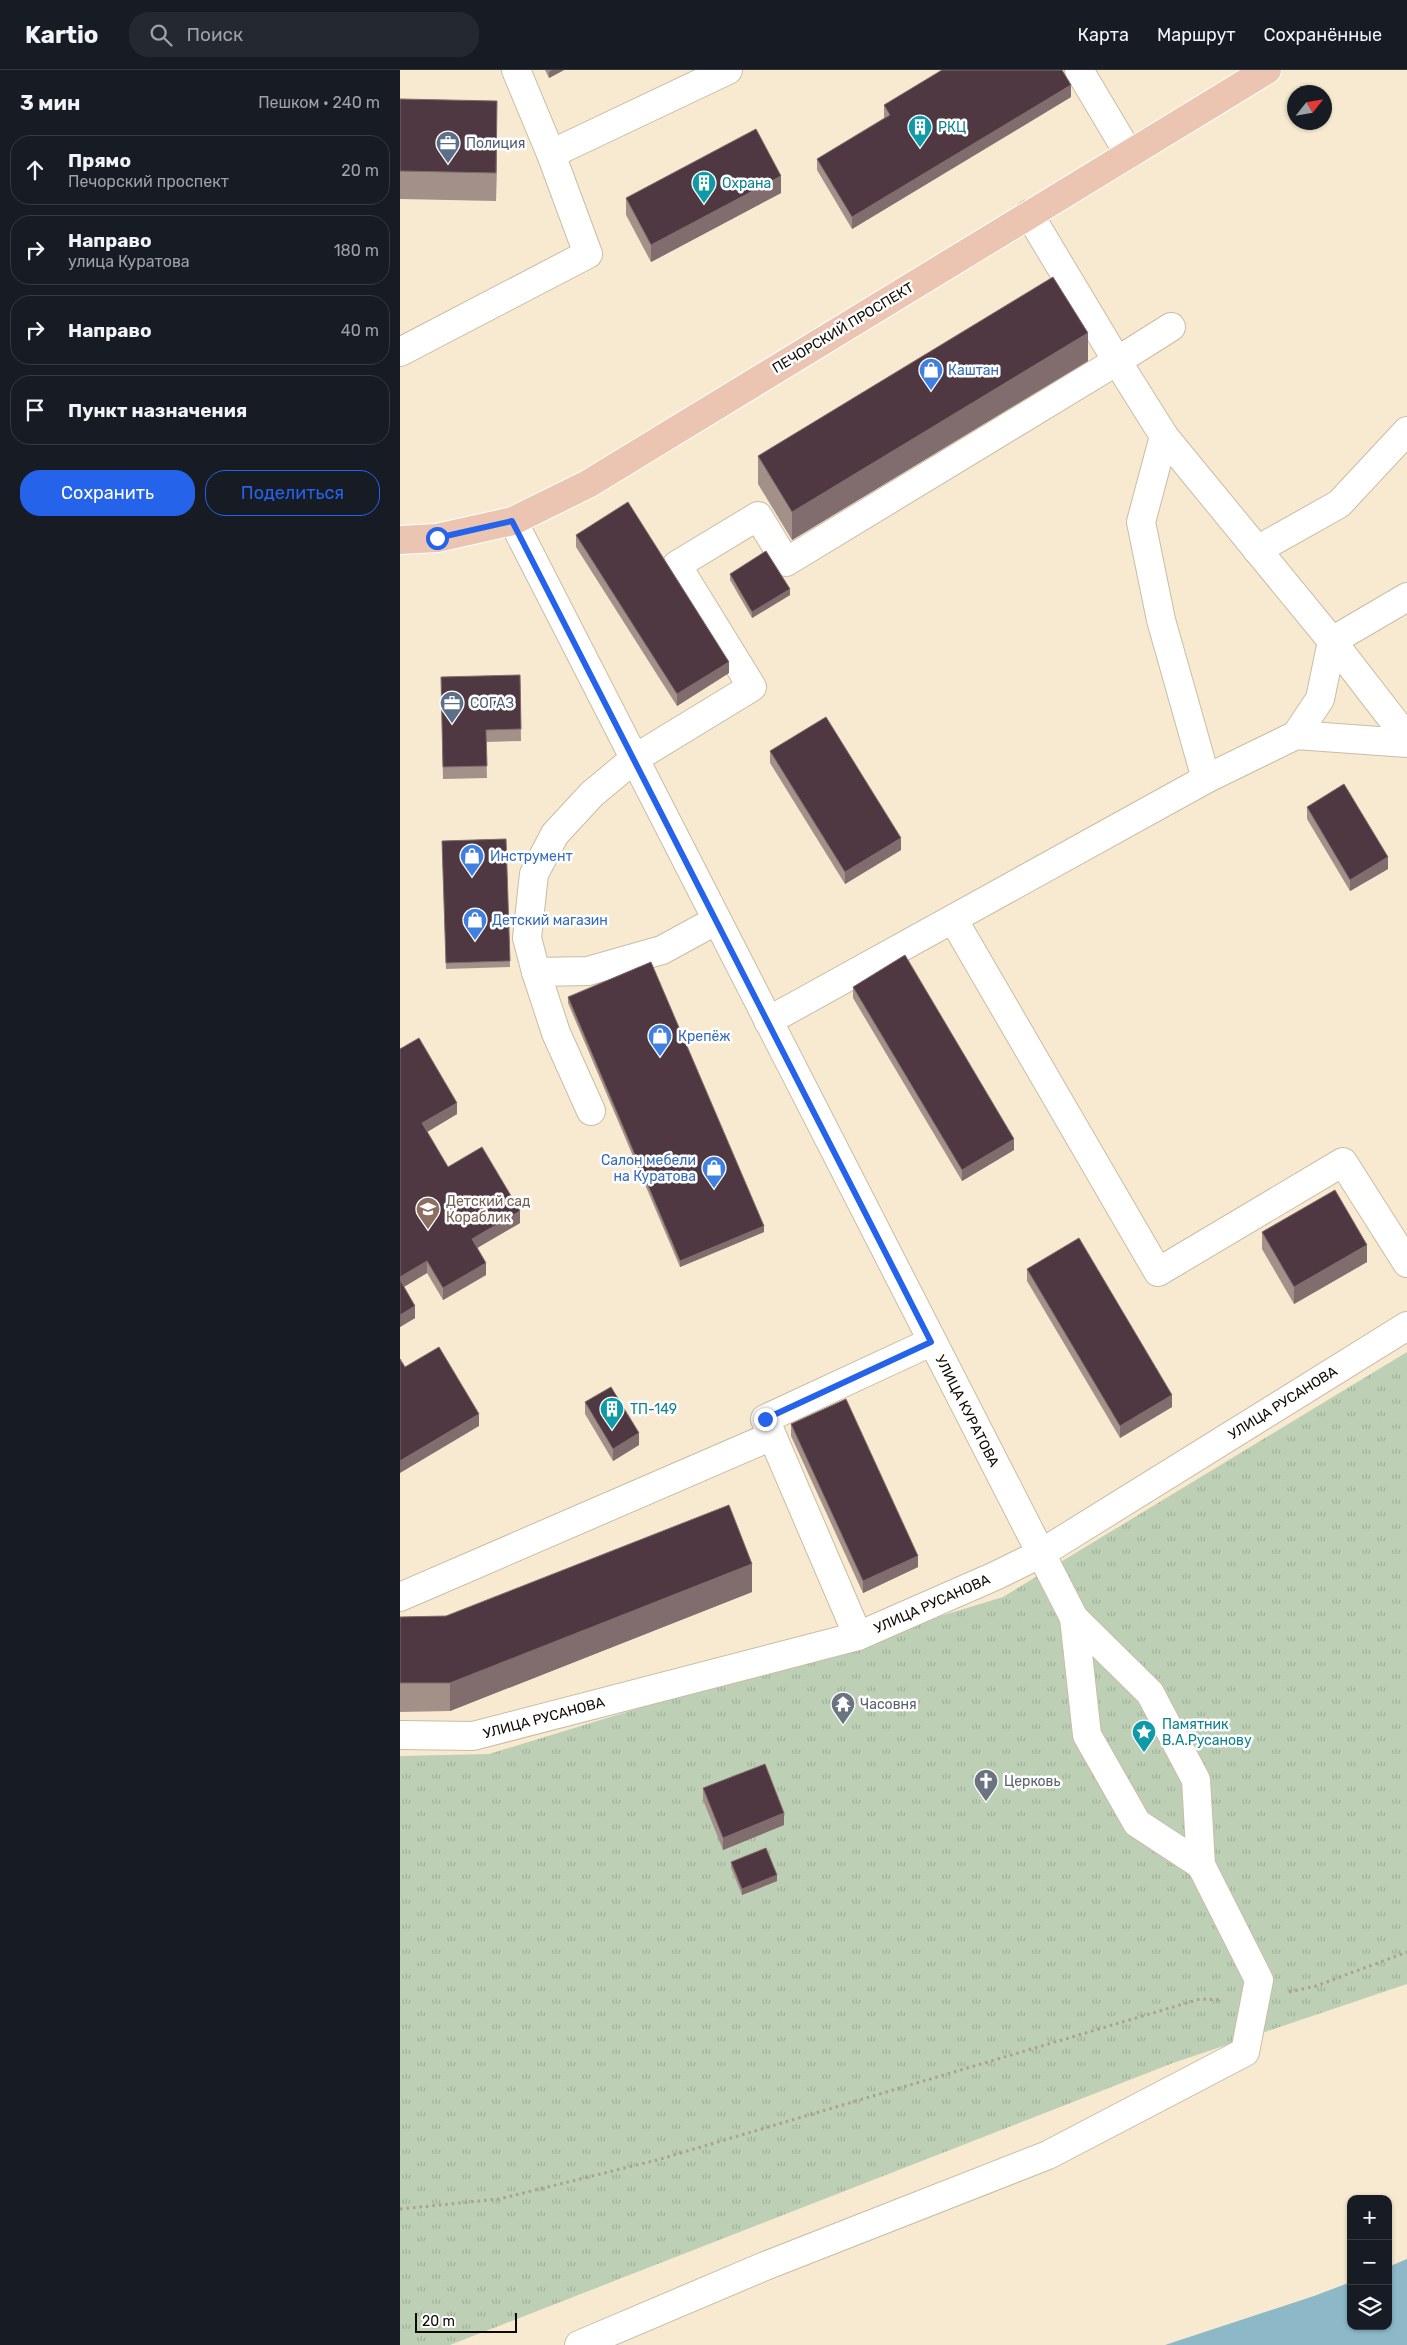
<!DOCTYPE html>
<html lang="ru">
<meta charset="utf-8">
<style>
:root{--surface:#171b24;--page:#242831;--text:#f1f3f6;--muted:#9ea1a6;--line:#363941;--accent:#2563eb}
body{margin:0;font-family:Rubik,sans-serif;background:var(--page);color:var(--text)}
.controls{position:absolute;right:15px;bottom:15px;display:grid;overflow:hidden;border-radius:10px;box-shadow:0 1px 4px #0004}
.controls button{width:45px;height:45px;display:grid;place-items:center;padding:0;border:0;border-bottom:1px solid var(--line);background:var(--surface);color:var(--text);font:25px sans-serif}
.compass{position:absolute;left:887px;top:15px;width:45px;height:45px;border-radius:50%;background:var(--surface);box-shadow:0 1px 4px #0004;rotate:59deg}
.scale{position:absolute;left:15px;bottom:12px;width:102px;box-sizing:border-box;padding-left:5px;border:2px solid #0f0b04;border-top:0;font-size:14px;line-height:18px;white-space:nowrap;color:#0f0b04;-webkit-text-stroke:4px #fff;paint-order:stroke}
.stop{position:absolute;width:15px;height:15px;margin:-11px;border:4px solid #2563eb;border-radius:50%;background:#fff}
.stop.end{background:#2563eb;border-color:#fff;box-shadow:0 1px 5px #0008}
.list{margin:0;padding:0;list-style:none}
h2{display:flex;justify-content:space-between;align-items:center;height:65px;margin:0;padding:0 20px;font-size:21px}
h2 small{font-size:16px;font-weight:400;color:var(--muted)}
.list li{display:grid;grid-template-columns:32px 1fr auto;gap:15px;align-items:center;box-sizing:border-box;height:70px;margin:0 10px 10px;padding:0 10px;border:1px solid var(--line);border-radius:20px}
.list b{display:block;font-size:19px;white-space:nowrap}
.list p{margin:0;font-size:16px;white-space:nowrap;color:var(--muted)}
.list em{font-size:16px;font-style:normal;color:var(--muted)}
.actions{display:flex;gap:10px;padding:15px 20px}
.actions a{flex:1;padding:11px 0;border:1px solid var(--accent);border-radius:20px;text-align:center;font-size:18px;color:var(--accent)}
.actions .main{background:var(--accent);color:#fff}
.icon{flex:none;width:28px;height:28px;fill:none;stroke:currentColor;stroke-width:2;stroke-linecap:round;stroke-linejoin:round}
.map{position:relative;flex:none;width:1007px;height:2275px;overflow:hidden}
header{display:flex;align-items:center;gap:30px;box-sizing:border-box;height:70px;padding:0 25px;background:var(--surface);border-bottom:1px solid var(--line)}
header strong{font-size:24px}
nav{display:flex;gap:28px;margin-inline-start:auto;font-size:18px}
.search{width:350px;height:45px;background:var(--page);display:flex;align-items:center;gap:12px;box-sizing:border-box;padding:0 18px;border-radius:20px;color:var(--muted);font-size:19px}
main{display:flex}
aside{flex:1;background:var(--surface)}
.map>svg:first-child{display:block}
.grass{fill:url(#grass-tufts)}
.water{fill:#8cb8c7}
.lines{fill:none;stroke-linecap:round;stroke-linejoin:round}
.minor-casing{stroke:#c9bda4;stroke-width:30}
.major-casing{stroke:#fff;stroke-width:30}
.path{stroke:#aba18d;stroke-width:3;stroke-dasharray:2.5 4;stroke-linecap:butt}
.minor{stroke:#fff;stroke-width:28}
.major{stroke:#ecc4b2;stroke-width:28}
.wall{fill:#a39189}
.shaded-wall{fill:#816d6d}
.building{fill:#4f3842;stroke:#816d6d}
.route{stroke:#2563eb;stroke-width:6}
.labels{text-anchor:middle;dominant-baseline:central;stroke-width:5;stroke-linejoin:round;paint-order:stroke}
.culture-label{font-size:14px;fill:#0d838f;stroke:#fff;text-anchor:start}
.service-label{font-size:14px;fill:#4e5e75;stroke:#fff;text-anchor:start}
.street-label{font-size:14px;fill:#0f0b04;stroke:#fff}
.shop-label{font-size:14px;fill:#366cbe;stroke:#fff;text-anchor:start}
.education-label{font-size:14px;fill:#785e54;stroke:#fff;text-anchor:start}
.worship-label{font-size:14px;fill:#5b616d;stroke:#fff;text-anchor:start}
</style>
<header>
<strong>Kartio</strong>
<div class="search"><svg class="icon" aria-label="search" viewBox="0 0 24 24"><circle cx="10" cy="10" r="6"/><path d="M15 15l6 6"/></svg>Поиск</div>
<nav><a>Карта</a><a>Маршрут</a><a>Сохранённые</a></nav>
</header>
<main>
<aside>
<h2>3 мин<small>Пешком · 240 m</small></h2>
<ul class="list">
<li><svg class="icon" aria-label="ahead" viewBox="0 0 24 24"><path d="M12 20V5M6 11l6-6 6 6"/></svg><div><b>Прямо</b><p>Печорский проспект</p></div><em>20 m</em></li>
<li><svg class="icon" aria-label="right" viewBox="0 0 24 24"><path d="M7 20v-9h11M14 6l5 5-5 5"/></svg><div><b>Направо</b><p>улица Куратова</p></div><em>180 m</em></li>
<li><svg class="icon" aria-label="right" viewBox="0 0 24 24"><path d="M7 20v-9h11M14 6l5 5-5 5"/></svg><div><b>Направо</b></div><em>40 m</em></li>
<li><svg class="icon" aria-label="arrive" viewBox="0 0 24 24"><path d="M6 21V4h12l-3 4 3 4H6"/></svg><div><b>Пункт назначения</b></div></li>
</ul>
<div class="actions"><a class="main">Сохранить</a><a>Поделиться</a></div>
</aside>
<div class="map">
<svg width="1007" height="2275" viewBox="0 0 1007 2275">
<defs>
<pattern id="grass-tufts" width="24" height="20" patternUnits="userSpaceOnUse" patternTransform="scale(1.25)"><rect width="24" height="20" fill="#bdd0b5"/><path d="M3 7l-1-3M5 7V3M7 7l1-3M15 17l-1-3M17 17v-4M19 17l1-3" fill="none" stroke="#a1b19a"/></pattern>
</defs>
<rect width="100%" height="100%" fill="#f7ead0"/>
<path class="grass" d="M1007,1282V1914L773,1993L50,2275H0V1686L89,1684L603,1527Z"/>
<path class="water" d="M1007,2189V2275H765L914,2226L951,2212V2256H988V2197Z"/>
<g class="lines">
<defs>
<g id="minor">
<path d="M116,0L151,84"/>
<path d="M679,0L729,84"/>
<path d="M0,282L188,184L151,84L328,0"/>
<path d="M764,366L932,571L1007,668"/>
<path d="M113,451L674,1548L750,1623L796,1710L801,1795L859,1910L845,1982L648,2085L365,2196L179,2275"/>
<path d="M857,480L939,434L1007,361"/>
<path d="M896,665L920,629L932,571L1007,527"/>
<path d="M806,709L896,665L1007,673"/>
<path d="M553,849L758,1202L943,1092L1007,1193"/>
<path d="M136,902L188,901L262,880L317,850"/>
<path d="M368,951L806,709L761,550L741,452L764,366L717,291L771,257"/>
<path d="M191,1041L156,963L136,902L127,868L134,804L155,764L192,724L234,689L352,617L277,495L358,446L386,492L717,291L629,144"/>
<path d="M0,1527L372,1366"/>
<path d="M674,1548L687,1665L737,1753L801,1795"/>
<path d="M458,1566L365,1349L531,1272"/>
<path d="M0,1665L73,1666L458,1566L595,1506L640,1484L1007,1256"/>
</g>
<path id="major" d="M0,470L37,468L113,451L188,414L867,0"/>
</defs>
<use href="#minor" class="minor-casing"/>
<use href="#major" class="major-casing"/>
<g class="path">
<path d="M889,1922L916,1916L1007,1882"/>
<path d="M0,2139L99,2129L257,2090L800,1929L823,1930"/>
</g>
<use href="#minor" class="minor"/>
<use href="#major" class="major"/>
</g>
<g class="wall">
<path d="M145,0H164L149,8Z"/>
<path d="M671,27L452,159L417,100V89L484,48V35Z"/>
<path d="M0,29L97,60L96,131L0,129Z"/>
<path d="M381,123L251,192L226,145V128Z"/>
<path d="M688,291L392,470L358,414V386Z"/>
<path d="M176,465L329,603L277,636L176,477Z"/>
<path d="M330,504L390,525L352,548L330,510Z"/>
<path d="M120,605L121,671L86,672L87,708L43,709L41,619Z"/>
<path d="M370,681L501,780L445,814L370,693Z"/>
<path d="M907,737L988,799L950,821L907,749Z"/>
<path d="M106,769L110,897L46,899L42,771Z"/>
<path d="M453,917L614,1080L562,1111L453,928Z"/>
<path d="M168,927L364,1162L280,1197L168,933Z"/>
<path d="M0,979L57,1044L27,1062L48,1097L120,1153L77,1178L86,1205L43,1230L27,1203L4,1217L15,1248L0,1257Z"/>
<path d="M862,1162L967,1192L894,1234L862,1179Z"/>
<path d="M627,1199L772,1337L720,1368L627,1211Z"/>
<path d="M185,1332L239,1375L213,1391L185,1344Z"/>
<path d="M391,1354L518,1497L463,1523L391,1366Z"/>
<path d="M352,1522L50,1641L0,1642V1547L46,1546Z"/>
<path d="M303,1718L384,1755L323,1780L303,1730Z"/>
<path d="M331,1792L377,1811L342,1825L331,1798Z"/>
</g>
<g class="shaded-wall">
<path d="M152,0H164L149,8V2Z"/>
<path d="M671,15V27L452,159V147Z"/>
<path d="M97,31V60L96,131V103Z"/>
<path d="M381,106V123L251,192V175Z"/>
<path d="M688,263V291L392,470V442Z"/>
<path d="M390,519V525L352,548V542Z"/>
<path d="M329,592V603L277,636V624Z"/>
<path d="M501,768V780L445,814V802Z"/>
<path d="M988,787V799L950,821V810Z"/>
<path d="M57,1033V1044L22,1065V1053Z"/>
<path d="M614,1069V1080L562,1111V1100Z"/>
<path d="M120,1141V1153L72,1181V1169Z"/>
<path d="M364,1156V1162L280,1197V1191Z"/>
<path d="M967,1175V1192L894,1234V1217Z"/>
<path d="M27,1191V1203L0,1219V1207Z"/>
<path d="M86,1193V1205L43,1230V1218Z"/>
<path d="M15,1236V1248L0,1257V1245Z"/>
<path d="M772,1325V1337L720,1368V1356Z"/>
<path d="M79,1344V1356L0,1403V1391Z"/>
<path d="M239,1363V1375L213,1391V1379Z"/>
<path d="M518,1486V1497L463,1523V1511Z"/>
<path d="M352,1494V1522L50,1641V1613Z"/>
<path d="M384,1743V1755L323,1780V1768Z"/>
<path d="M377,1805V1811L342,1825V1819Z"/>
</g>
<g class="building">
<path d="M542,0H662L671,15L452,147L417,89L490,45L484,35Z"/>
<path d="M0,29L97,31L96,103L0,101Z"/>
<path d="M356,59L381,106L251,175L226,128Z"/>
<path d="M653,207L688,263L392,442L358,386Z"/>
<path d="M228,432L329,592L277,624L176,465Z"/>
<path d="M366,481L390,519L352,542L330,504Z"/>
<path d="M120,605L121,659L86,660L87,696L43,697L41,607Z"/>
<path d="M426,647L501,768L445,802L370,681Z"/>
<path d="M944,714L988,787L950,810L907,737Z"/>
<path d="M106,769L110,891L46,893L42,771Z"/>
<path d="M505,885L614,1069L562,1100L453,917Z"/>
<path d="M251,892L364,1156L280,1191L168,927Z"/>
<path d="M19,968L57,1033L22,1053L48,1097L82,1077L120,1141L72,1169L86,1193L43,1218L27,1191L0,1207V979Z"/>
<path d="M935,1120L967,1175L894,1217L862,1162Z"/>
<path d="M679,1168L772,1325L720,1356L627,1199Z"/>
<path d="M0,1210L15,1236L0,1245Z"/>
<path d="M39,1277L79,1344L0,1391V1289L5,1297Z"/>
<path d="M211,1317L239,1363L213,1379L185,1332Z"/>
<path d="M446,1329L518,1486L463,1511L391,1354Z"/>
<path d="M329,1435L352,1494L50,1613H0V1547L46,1546Z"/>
<path d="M365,1694L384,1743L323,1768L303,1718Z"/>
<path d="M366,1778L377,1805L342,1819L331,1792Z"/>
</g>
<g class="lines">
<path class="route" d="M37,468L112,451L531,1272L365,1349"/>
</g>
<defs>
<symbol id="building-pin" viewBox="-11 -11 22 30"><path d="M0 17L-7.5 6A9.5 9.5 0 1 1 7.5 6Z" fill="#0f9aa8" stroke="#fff"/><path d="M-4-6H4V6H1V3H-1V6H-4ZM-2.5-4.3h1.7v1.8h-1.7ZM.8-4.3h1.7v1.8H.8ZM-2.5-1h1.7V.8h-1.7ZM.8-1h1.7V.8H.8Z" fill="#fff"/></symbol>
<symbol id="office-pin" viewBox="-11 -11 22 30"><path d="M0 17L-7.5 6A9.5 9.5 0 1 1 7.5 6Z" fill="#5c6f8a" stroke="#fff"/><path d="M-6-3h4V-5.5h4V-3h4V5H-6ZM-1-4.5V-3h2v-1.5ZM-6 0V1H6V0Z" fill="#fff"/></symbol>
<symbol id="shop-pin" viewBox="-11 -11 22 30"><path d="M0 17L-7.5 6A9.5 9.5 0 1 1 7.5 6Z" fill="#3f7fe0" stroke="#fff"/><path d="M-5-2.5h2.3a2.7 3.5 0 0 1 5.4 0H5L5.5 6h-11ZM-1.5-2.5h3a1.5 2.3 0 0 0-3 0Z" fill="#fff"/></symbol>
<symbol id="school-pin" viewBox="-11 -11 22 30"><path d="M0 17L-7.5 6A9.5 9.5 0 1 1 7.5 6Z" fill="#8d6e63" stroke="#fff"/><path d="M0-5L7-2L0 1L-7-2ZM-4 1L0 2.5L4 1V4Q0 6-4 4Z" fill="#fff"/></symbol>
<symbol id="temple-pin" viewBox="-11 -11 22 30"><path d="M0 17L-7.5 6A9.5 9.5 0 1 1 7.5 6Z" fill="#6b7280" stroke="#fff"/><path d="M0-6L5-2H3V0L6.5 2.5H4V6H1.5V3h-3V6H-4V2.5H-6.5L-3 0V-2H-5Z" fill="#fff"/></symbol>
<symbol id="sight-pin" viewBox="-11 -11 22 30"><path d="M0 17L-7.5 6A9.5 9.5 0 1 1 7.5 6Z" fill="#0f9aa8" stroke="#fff"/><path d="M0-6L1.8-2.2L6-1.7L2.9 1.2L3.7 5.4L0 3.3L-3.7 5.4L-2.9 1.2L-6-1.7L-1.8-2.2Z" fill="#fff"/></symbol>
<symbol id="church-pin" viewBox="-11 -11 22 30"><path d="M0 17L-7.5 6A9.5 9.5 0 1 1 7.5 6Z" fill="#6b7280" stroke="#fff"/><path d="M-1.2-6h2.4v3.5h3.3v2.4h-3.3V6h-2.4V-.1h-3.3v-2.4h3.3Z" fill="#fff"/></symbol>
</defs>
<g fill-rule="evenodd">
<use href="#building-pin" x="506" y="43" width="28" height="38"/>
<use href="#office-pin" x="34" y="59" width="28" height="38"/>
<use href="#building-pin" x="290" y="99" width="28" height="38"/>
<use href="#shop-pin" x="517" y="286" width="28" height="38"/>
<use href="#office-pin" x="38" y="619" width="28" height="38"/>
<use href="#shop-pin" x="58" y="772" width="28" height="38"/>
<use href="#shop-pin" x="61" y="836" width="28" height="38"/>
<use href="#shop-pin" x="246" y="952" width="28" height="38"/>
<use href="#shop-pin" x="300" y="1084" width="28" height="38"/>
<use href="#school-pin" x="14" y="1125" width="28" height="38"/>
<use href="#building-pin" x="198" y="1325" width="28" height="38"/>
<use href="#temple-pin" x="429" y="1620" width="28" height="38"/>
<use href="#sight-pin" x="730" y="1648" width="28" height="38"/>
<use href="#church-pin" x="572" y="1697" width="28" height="38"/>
</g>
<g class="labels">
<g class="culture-label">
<text x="538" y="57">РКЦ</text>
<text x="322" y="113">Охрана</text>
<text x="230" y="1339">ТП-149</text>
<text x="762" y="1654">Памятник<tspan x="762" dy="16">В.А.Русанову</tspan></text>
</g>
<g class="service-label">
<text x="66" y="73">Полиция</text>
<text x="70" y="633">СОГАЗ</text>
</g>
<g class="street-label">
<text transform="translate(443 258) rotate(-31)">ПЕЧОРСКИЙ ПРОСПЕКТ</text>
<text transform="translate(883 1333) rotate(-32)">УЛИЦА РУСАНОВА</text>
<text transform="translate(567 1341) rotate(63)">УЛИЦА КУРАТОВА</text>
<text transform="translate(532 1534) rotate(-24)">УЛИЦА РУСАНОВА</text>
<text transform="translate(144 1648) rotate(-15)">УЛИЦА РУСАНОВА</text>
</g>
<g class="shop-label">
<text x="548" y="300">Каштан</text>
<text x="90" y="786">Инструмент</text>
<text x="92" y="850">Детский магазин</text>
<text x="278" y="966">Крепёж</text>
<text x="296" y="1090" text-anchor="end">Салон мебели<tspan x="296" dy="16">на Куратова</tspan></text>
</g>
<g class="education-label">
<text x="46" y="1131">Детский сад<tspan x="46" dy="16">Кораблик</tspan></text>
</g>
<g class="worship-label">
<text x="460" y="1634">Часовня</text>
<text x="604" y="1711">Церковь</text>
</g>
</g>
</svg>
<div class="controls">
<button>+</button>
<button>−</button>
<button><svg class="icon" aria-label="layers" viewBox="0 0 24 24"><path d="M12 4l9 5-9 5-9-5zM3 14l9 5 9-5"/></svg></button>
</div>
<svg class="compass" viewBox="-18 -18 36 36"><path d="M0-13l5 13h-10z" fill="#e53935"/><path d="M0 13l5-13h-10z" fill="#9ea1a6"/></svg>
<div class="scale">20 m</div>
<div class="stop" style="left:37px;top:468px"></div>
<div class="stop end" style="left:365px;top:1349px"></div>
</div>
</main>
